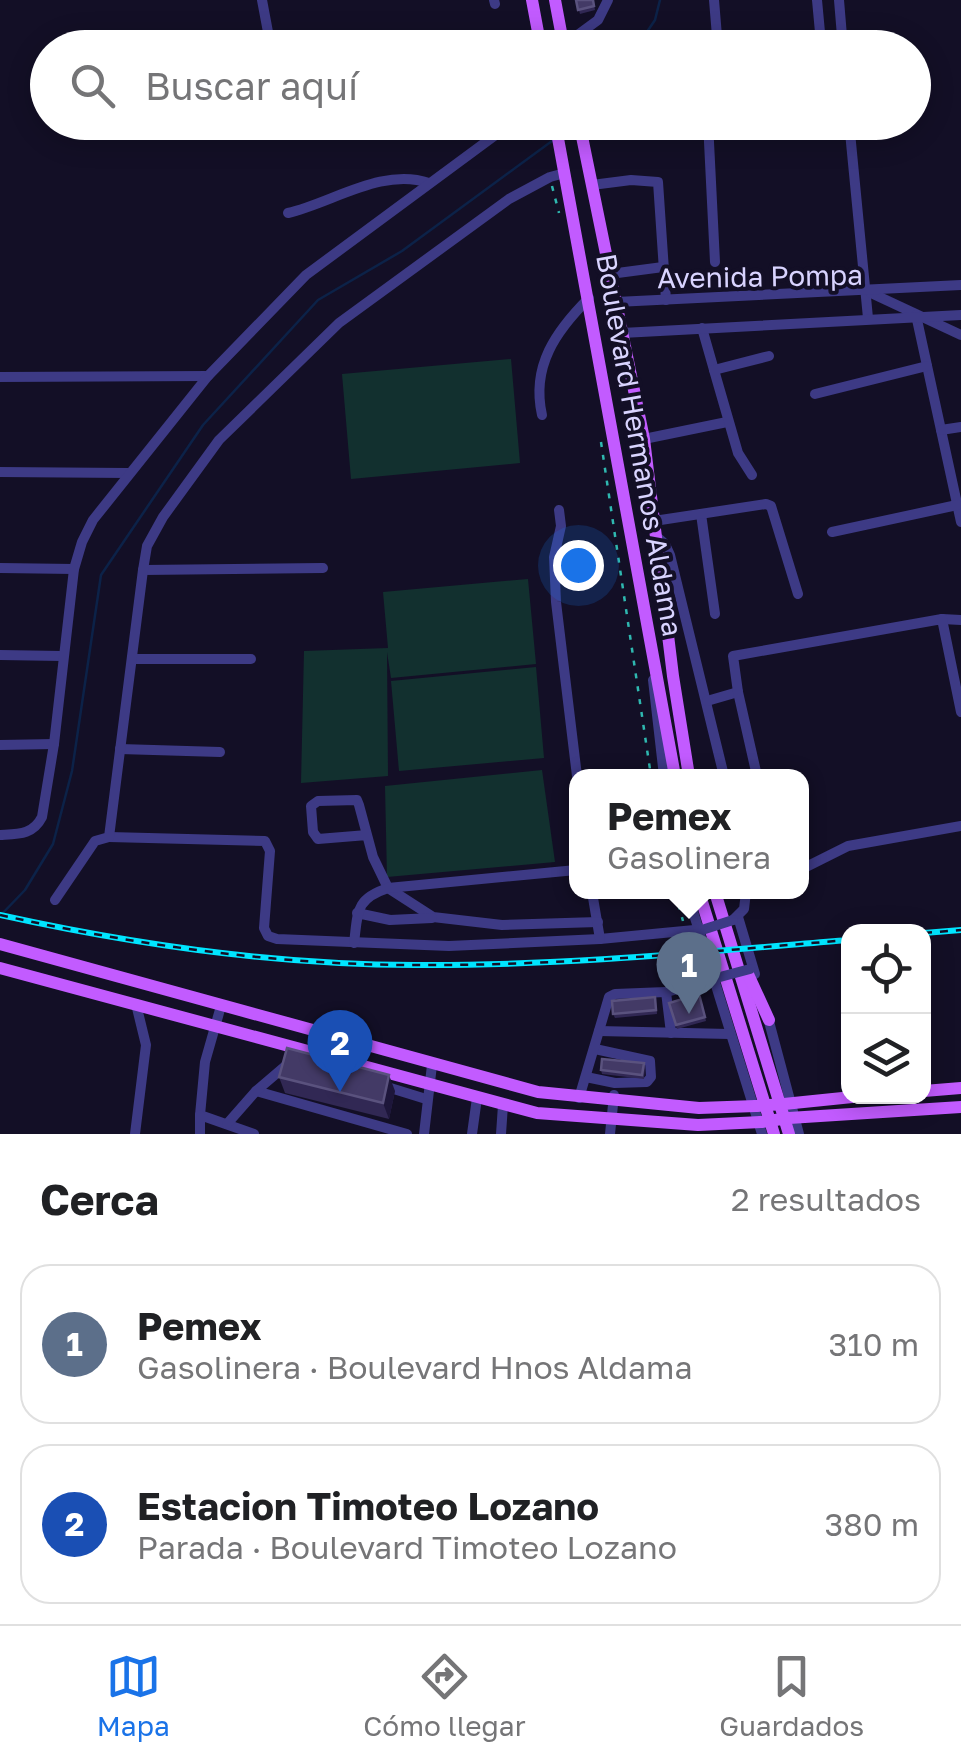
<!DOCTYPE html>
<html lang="es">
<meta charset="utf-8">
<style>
:root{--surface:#fff;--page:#f6f6f6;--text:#202124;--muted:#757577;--line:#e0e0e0;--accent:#1a73e8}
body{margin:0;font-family:"Golos Text",sans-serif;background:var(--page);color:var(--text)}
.controls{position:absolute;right:30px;bottom:30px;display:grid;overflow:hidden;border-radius:20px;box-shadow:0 5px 25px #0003}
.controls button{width:90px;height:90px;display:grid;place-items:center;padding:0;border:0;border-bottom:2px solid var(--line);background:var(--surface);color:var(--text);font:50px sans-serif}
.you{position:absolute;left:578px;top:565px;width:35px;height:35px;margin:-25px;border:8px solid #fff;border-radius:50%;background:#1a73e8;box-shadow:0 0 0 15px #1a73e833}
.badge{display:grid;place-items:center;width:65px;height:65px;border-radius:50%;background:var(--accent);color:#fff;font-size:32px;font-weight:700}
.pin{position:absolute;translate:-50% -82px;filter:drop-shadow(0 2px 5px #0008)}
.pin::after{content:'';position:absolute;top:52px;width:35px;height:30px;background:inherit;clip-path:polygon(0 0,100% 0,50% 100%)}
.popup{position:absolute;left:569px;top:769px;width:240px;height:130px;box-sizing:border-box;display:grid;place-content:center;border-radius:20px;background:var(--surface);filter:drop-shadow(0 2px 8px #0005);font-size:32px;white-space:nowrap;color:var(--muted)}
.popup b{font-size:38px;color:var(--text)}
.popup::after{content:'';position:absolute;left:50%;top:100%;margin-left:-20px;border:20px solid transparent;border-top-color:var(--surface)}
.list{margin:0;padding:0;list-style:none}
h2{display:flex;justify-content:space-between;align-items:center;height:130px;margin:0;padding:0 40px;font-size:42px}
h2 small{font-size:32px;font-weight:400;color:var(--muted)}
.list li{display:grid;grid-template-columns:65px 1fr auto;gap:30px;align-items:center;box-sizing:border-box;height:160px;margin:0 20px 20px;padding:0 20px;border:2px solid var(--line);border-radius:30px}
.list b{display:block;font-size:38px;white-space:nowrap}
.list p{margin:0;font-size:32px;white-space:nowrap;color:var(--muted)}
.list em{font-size:32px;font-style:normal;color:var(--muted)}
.icon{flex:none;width:55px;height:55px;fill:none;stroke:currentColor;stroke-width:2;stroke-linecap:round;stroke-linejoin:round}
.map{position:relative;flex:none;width:961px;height:1134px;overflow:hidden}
.search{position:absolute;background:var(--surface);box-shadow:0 5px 25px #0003;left:30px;right:30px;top:30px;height:110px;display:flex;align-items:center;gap:25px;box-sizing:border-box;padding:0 35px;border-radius:55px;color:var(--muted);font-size:38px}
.sheet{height:490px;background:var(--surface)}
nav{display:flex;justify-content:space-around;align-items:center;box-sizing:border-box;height:140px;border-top:2px solid var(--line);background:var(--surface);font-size:28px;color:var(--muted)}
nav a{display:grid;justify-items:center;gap:5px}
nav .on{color:var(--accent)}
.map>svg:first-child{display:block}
.green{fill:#12302f}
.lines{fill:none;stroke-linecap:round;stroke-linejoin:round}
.stream{stroke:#0c2248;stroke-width:2.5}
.path{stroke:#2fb8b0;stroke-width:2.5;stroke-dasharray:5 8;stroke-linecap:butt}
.minor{stroke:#3d3a85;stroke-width:10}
.major{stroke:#c25bff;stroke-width:12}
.rail-casing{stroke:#00e5ff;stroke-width:6}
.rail{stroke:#130f26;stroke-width:2.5;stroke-dasharray:8;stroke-linecap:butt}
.minor-bridge{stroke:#3d3a85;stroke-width:10}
.major-bridge{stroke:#c25bff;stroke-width:12}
.wall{fill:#312854}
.shaded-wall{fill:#1d163a}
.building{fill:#433a66;stroke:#5a527e;stroke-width:2.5}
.labels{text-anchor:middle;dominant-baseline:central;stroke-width:8;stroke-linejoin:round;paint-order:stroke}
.street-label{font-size:28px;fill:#d9d4ff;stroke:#130f26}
</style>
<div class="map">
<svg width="961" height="1134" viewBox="0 0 961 1134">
<rect width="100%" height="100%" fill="#130f26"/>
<g class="green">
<path d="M511,359L520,463L351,479L342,374Z"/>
<path d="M528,579L536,664L391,678L387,652L388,776L301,783L304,651L388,648L383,592Z"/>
<path d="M536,667L544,758L399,771L391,681Z"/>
<path d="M542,770L555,862L387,877L385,786Z"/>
</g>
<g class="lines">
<g class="stream">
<path d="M636,48L655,20L660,0"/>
<path d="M0,916L25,890L53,844L72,771L101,575L203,425L318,300L402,251L552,141"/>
</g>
<g class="path">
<path d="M552,186L559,213"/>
<path d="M601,442L651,776"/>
<path d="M675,892L683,921"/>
</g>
<g class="minor">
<path d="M262,0L271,48"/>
<path d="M494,0L495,4"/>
<path d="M714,0L718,48"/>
<path d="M839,0L843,48"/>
<path d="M564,45L598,20L608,0"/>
<path d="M769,48L787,47"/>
<path d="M787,48L821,43L817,0"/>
<path d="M708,122L715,262"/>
<path d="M849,122L868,318"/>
<path d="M592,185L631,180L658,182L666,300"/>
<path d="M288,213C332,203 382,167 429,183"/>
<path d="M610,274L663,267"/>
<path d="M871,293L961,335"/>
<path d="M616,302L961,285"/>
<path d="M916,315L961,522"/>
<path d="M702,328L714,370"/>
<path d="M622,333L961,315"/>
<path d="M0,377L208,376"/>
<path d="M815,394L927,366"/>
<path d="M542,415C531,366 556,331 589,298"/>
<path d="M941,430L961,427"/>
<path d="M644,439L727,422"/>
<path d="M0,472L128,473"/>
<path d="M752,475L738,453L714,370L769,356"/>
<path d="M559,510L561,526L554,557L556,602L577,776"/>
<path d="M701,514L715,614"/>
<path d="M654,521L766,504L771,506L798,594"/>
<path d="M832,532L957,505"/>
<path d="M656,536L665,544L670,555L724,776"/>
<path d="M0,568L74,569"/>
<path d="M143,570L323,568"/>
<path d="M942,619L961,620"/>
<path d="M0,655L62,656"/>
<path d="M132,659H251"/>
<path d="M653,680L664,776"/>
<path d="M707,701L738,692"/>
<path d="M0,745L54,744"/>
<path d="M120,749L220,752"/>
<path d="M757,776L738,692L733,656L942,619L961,712"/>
<path d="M0,835C18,834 33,835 42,817L54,744L74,569L82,542L93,520L208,376L306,275L513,122"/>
<path d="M367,835L318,839L313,832L311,806L318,801L357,800L359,805L373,857L388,888L433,917L502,925L598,922"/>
<path d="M109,837L265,841L270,851L264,928L268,936L277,939L449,946L600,939L705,929"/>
<path d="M802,869L848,846L961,826"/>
<path d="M592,892L600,939"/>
<path d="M687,892L762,1134"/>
<path d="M55,900L95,841L109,837L143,570L147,546L163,517L219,440L339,323L509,199L550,177L565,173"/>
<path d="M357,913L390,920L432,918"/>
<path d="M738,917L755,974"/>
<path d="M733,920L744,909L746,892"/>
<path d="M354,943C358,912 355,899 388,888L576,870"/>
<path d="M666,992L671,1033"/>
<path d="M221,1006L205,1062L200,1115L254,1134"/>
<path d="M767,1014L799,1134"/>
<path d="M599,1031L729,1034"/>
<path d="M586,1077L615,1083L647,1082L651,1077L650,1061L595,1049"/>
<path d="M384,1086L426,1099"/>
<path d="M256,1091L407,1134"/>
<path d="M579,1098L609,997L615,994L666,992L715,980"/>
<path d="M227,1124L256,1091L290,1062"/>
<path d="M135,1134L146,1045L136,1004"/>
<path d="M200,1134V1115"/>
<path d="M424,1134L432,1065"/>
<path d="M472,1134L477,1098"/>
<path d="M501,1134L503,1105"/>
<path d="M610,1134L614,1095"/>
</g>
<g class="major">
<path d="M532,0L541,48"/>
<path d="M555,0L564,48"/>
<path d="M555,122L675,776"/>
<path d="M579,122L644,439L673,676L689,776"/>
<path d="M699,892L774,1134"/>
<path d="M715,892L789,1134"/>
<path d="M0,944L538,1092L699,1108L756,1106"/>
<path d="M0,968L537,1113L698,1125L761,1122"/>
<path d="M747,972L769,1020"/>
<path d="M924,1091L961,1088"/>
<path d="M784,1104L862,1096"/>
<path d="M789,1118L961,1107"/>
</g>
<defs>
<g id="rail">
<path d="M0,915C136,945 276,965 415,965C560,966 704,952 848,940"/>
<path d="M924,933L961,930"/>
</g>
</defs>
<use href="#rail" class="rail-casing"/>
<use href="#rail" class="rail"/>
<g class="minor-bridge">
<path d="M705,929L733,920"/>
<path d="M720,977L750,969"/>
</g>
<g class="major-bridge">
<path d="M756,1106L784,1104"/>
<path d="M761,1122L789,1118"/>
</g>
</g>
<g class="wall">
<path d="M576,0H593L595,10L580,14Z"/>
<path d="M699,994L706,1021L677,1029L669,1003Z"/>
<path d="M656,1001L657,1014L615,1018L613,1014Z"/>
<path d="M644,1063L645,1067L644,1079L602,1074L601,1070Z"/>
<path d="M279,1077L395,1091L389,1119L285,1093Z"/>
</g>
<path class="shaded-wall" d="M389,1075L395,1091L389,1119L383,1103Z"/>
<g class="building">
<path d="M576,0H593L594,6L578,10Z"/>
<path d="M699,994L705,1017L676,1025L669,1003Z"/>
<path d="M655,997L656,1010L613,1014L612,1001Z"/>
<path d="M287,1048L389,1075L383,1103L279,1077Z"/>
<path d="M602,1059L644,1063L642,1075L601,1070Z"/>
</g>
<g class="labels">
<g class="street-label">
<text transform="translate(760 276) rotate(-1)">Avenida Pompa</text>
<text transform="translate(640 445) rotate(80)">Boulevard Hermanos Aldama</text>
</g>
</g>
</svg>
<div class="controls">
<button><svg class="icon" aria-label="locate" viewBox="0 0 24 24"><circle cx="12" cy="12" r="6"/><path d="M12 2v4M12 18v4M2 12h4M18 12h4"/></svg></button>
<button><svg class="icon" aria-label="layers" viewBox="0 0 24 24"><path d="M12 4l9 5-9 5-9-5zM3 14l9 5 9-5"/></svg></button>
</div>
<div class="you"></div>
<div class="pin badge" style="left:689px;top:1014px;background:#5c6f8a">1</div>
<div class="popup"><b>Pemex</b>Gasolinera</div>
<div class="pin badge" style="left:340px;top:1092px;background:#1a4fb4">2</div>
<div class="search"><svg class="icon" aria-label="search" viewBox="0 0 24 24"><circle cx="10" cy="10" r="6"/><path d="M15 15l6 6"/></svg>Buscar aquí</div>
</div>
<section class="sheet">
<h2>Cerca<small>2 resultados</small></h2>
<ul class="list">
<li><span class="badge" style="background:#5c6f8a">1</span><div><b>Pemex</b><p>Gasolinera · Boulevard Hnos Aldama</p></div><em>310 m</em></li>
<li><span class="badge" style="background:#1a4fb4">2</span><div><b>Estacion Timoteo Lozano</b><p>Parada · Boulevard Timoteo Lozano</p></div><em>380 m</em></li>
</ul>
</section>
<nav>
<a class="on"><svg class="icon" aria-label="map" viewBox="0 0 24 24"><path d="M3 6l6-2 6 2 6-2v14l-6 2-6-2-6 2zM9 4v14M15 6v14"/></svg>Mapa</a>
<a><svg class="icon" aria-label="directions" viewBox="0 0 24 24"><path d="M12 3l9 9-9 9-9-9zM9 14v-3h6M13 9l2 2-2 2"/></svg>Cómo llegar</a>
<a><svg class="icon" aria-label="saved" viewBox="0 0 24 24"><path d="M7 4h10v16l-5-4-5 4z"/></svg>Guardados</a>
</nav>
